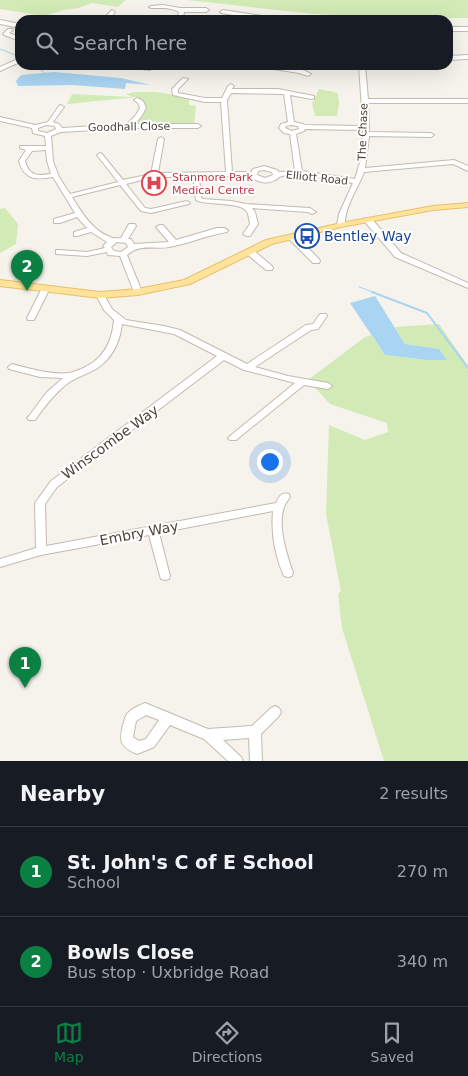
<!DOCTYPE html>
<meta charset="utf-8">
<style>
:root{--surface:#171b24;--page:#20242c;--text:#f1f3f6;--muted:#9ea1a6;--line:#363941;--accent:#0b8043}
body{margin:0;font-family:"DejaVu Sans",sans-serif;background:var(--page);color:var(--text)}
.you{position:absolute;left:269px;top:461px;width:18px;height:18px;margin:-12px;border:4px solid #fff;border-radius:50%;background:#1a73e8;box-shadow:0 0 0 8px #1a73e833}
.badge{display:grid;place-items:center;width:32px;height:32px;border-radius:50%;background:var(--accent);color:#fff;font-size:16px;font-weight:700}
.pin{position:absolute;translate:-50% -41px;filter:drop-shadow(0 1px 2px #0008)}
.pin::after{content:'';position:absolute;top:26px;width:18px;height:15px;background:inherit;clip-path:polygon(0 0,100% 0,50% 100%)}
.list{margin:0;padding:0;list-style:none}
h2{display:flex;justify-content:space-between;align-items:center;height:65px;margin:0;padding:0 20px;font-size:21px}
h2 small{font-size:16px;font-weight:400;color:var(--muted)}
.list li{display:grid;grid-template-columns:32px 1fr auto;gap:15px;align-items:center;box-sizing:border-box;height:90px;padding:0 20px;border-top:1px solid var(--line)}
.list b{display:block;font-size:19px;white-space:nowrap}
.list p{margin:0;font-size:16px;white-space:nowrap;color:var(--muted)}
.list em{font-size:16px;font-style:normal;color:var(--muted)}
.icon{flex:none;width:28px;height:28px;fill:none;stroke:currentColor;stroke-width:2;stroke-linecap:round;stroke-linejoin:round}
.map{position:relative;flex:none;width:468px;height:761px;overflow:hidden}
.search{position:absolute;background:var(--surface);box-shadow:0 5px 20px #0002;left:15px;right:15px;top:15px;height:55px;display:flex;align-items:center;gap:12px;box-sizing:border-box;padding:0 18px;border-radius:15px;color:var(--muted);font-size:19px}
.sheet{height:245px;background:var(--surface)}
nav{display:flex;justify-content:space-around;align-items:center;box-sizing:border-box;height:70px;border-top:1px solid var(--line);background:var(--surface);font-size:14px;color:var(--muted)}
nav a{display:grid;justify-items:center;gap:2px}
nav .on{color:var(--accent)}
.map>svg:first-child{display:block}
.green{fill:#d2eab5}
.water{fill:#a9d4f2}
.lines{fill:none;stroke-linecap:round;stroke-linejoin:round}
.stream-far1{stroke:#a9d4f2;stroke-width:1}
.stream{stroke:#a9d4f2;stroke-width:2}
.minor-casing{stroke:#c2bbae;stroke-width:2}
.major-casing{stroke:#e6c16a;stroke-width:2}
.minor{fill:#fff;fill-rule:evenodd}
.major{fill:#ffe39c;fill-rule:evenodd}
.labels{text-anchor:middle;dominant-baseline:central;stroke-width:4;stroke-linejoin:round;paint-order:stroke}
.far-street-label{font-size:11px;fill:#4b4439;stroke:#fff}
.far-health-label{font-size:11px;fill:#be3a42;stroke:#fff;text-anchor:start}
.transit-label{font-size:14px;fill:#164399;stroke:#fff;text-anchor:start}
.street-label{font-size:14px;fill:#4b4439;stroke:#fff}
</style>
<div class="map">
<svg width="468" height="761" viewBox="0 0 468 761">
<rect width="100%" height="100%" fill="#f6f3ec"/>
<g class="green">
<path d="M0,0H126L118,7L92,3L78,8L64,10L44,16L0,9Z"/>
<path d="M187,0H468V18H399L314,14Z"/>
<path d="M319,89L338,93L339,104L337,116H315L312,104Z"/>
<path d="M135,92H156L189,97V105L196,106L194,124H134C141,112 144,117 143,100L137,97L67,104L72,94L132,97L126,94Z"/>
<path d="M5,208L18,224L16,244L0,253V209Z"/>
<path d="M439,324L468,366V761H384L342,628L338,594L341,591L326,514L329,425L365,440L388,432L387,423L330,404L308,380L365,337L371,335L385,355L427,360H446L439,349L405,344L395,327Z"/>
</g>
<g class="water">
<path d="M54,72L121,78L151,85L126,83L125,89L73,85L18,86L16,81L21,75Z"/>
<path d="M375,296L405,344L439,349L447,360H427L385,355L350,303Z"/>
</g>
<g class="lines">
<g class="stream-far1">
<path d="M0,49L20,57"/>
<path d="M33,65L45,73"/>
<path d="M359,287L376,293"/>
</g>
<path class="stream" d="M372,292L427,313L468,368"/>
<defs>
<g id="minor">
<path d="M163,5L180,8H206L209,10L206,12H184L183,17L195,18V20H177L179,12C171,7 161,8 151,8L149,7L151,6Z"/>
<path d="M112,10L115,12L111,17L116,20H109L105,17Z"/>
<path d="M223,10L275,18L278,20H265L221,13L220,12Z"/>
<path d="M0,20L20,24V28L0,24Z"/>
<rect x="448" y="27" width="20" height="4"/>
<path d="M8,29H12L13,30L9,33L20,37V41L4,35L3,34Z"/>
<path d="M468,55V59L448,60V56Z"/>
<path d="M20,58V62L0,71V67Z"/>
<path d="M122,65H139L153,68L150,70L125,67Z"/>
<path d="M258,65C274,65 297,65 311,74L308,76L299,73L261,67Z"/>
<path d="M359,65H365L368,99H468V103H368L369,132L431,133L434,135L431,137L369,136L365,168L454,160L468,166V171L453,164L364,172C359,187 344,207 345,225L341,227L337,225L339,214L353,183C334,180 300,172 282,176C278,177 279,178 275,180C267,185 256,182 250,176L199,177L201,198L203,199L231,201L246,204L310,208L316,212L312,214L308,212L252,208L255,212L258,224L250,236H247L243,234L250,224C249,220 249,215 247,212C241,201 207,206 196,200L193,177H154L126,184L145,208L151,209L187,201L190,203L189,204L151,213L141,211L120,185L72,197C82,213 92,230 110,237C113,239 117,238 121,238L129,224H135L136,226L128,239H131L134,244L169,242L156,227L160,225H163L176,240L217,228H224L228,230L227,232C207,235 188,244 169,247C152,250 142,243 127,255L142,292L138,294L134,292L120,256L108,255L107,252L87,256L56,254V250H59L87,252L105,248L103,246L107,242L91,232L77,236H74V232L87,228L77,217L60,223H54V219L75,213L53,177C36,180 24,180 19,161L26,150L20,148V146H46L45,136L33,133L32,128L0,121V117L35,125L48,122L59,106L61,105L64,107L53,122L59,124L62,128L127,124L136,115L140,108L138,103L134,100L137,98L143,101L146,108L141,117L134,124H198L201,126L198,128H129L61,132L51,136L53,161L59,177L70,194L118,182L97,155L100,153L102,154L123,180L151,174L158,139L161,137L164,139L158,173L226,172L221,102H205L173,95L172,89L183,78L188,79L178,89V93L205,98H222L228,86L231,84L234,86L232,89H278L314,96V98L312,99L290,95L294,122L303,124L304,125L363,126ZM231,93L284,94L288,122L281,124L279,128L284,133L290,134L295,171L279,172L277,170L264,166L253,169L251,172H232L227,100ZM46,125L55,126L56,129L47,133L38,131V128ZM291,125L298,126L299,129L292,131L285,128L286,126ZM305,129L363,130L361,159L355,179L302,171L296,134L304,131ZM46,150L47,161L51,174C37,176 29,176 25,161L32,151ZM264,170L272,172L273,175L265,178L257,175L258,171ZM117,242L126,243L128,247L121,252L114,251L111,247Z"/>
<path d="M365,218H371L401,253L468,283V288L395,257L365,222Z"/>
<path d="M289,235H295L319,259L320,261L319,263H313L289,239Z"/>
<path d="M247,250H253L272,266L273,268L272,270H266L247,254Z"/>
<path d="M42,288H45L49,290L34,320H28L27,318Z"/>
<path d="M97,293H103L112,309L126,320L164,326L180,330L247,364L306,325L313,324L320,314H326L327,316L318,329L311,330L255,367L288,376L328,383L332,386L328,389L304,385L236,440H230L228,438L230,436L295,383L244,370L224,360L57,487L45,504L46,546L276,503C279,497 281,492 289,494L290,497C288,500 285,504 284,507C277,527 287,554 293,573L292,576L288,577L284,576C275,556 271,533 273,511L159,533L170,576L169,579L165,580L161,579L160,576L149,535L41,555L0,567V559L36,548L35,503L51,481L217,356L174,334L122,324C120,342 112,359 96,369C87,374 77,377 68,383C55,393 45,406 35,420H29L27,418L29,416L47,392L63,378L40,377L9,369L8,367L12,364C30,369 51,375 70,373C74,372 78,370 81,369C103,360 112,343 114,320L104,310L96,295Z"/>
<path d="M145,703L208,729L252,726L271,708L275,706L279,708L281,712L279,716L261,734L262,761H250L249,738L223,740L241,757L243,761H228L204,739L170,725L154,747L137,754C120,747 119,741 123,725C124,722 125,717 127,714C131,709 140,705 145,703ZM146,715L159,720L146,739L139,741L133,737L136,721Z"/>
</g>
<path id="major" d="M468,203V207L433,210L341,227L272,244L190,284L138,295L100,298L0,286V280L100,292L138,289L184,280L266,240L341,223L433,206Z"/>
</defs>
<use href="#minor" class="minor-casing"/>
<use href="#major" class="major-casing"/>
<use href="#minor" class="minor"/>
<use href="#major" class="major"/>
</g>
<defs>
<symbol id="hospital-ring" viewBox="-11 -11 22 22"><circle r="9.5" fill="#fff" stroke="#e0444e" stroke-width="1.5"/><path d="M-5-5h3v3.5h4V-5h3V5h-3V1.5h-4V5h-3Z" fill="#e0444e"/></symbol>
<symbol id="bus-ring" viewBox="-11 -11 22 22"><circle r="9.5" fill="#fff" stroke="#1a4fb4" stroke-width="1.5"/><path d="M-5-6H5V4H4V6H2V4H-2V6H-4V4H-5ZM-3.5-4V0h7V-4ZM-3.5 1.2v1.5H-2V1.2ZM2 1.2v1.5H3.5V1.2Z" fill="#1a4fb4"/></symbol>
</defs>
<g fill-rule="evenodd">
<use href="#hospital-ring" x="140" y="169" width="28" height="28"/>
<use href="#bus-ring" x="293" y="222" width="28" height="28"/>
</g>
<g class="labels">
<g class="far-street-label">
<text transform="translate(129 127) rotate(-1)">Goodhall Close</text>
<text transform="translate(363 132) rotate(-88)">The Chase</text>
<text transform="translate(317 178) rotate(6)">Elliott Road</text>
</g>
<g class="far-health-label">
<text x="172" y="177">Stanmore Park<tspan x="172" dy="13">Medical Centre</tspan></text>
</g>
<g class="transit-label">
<text x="324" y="236">Bentley Way</text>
</g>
<g class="street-label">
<text transform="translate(110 442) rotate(-36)">Winscombe Way</text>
<text transform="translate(139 533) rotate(-11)">Embry Way</text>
</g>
</g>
</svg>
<div class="you"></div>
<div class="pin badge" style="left:25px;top:688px">1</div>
<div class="pin badge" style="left:27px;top:291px">2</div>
<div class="search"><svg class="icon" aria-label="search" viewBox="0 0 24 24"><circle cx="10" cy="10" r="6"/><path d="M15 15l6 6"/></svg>Search here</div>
</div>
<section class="sheet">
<h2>Nearby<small>2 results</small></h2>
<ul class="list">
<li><span class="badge">1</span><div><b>St. John's C of E School</b><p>School</p></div><em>270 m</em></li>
<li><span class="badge">2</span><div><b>Bowls Close</b><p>Bus stop · Uxbridge Road</p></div><em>340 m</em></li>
</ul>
</section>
<nav>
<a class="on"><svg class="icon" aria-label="map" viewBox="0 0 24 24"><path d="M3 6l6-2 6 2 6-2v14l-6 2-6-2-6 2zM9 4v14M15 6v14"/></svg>Map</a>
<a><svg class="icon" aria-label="directions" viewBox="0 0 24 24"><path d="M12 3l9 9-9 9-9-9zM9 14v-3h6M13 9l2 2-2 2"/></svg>Directions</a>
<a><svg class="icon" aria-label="saved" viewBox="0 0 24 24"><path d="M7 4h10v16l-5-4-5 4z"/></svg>Saved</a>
</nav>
